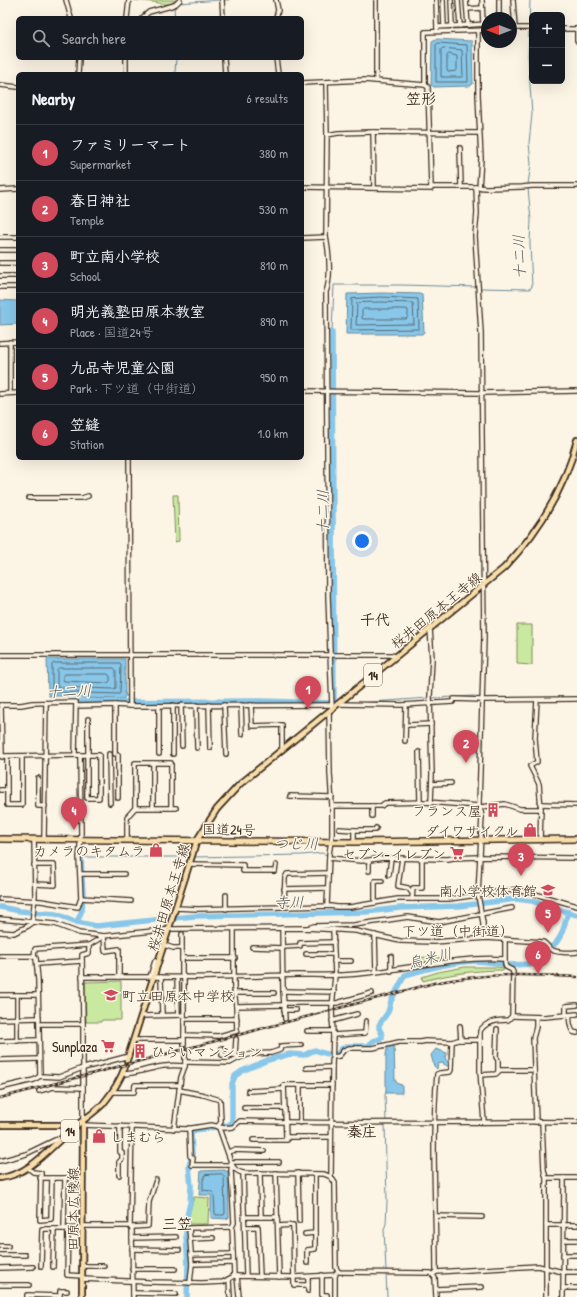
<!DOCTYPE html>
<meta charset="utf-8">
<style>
:root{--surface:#171b24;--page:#20242c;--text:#f1f3f6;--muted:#9ea1a6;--line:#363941;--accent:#d1495b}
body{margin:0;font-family:"Patrick Hand","Klee One",sans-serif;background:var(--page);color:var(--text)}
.controls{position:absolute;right:12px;top:12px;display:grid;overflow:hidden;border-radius:6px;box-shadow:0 4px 16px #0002}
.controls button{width:36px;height:36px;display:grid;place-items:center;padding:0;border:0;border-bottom:1px solid var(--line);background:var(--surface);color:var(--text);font:20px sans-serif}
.compass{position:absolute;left:481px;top:12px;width:36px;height:36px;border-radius:50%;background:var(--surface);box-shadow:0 4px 16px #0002;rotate:270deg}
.you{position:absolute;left:362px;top:541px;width:14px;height:14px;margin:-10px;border:3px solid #fff;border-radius:50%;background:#1a73e8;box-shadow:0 0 0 6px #1a73e833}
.badge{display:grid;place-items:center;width:26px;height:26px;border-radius:50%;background:var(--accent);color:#fff;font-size:13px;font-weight:700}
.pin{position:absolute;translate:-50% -33px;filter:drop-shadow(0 1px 2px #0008)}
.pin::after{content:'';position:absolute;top:21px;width:14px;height:12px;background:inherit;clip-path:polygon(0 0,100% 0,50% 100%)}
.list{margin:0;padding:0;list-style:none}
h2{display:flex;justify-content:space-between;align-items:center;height:52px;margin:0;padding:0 16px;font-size:17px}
h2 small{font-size:13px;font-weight:400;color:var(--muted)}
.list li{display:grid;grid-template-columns:26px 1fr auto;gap:12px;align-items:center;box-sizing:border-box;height:56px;padding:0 16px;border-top:1px solid var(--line)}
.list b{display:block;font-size:15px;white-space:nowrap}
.list p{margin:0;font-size:13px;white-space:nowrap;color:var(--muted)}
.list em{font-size:13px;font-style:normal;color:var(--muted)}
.icon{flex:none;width:22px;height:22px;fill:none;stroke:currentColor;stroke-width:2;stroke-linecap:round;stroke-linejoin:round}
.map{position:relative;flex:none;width:577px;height:1297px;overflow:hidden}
.search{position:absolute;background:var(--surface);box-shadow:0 4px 16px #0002;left:16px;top:16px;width:288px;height:44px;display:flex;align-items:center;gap:10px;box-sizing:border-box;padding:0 14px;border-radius:6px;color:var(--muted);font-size:15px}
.panel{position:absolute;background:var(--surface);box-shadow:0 4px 16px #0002;left:16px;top:72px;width:288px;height:388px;border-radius:6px}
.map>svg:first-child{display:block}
.green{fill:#cae9a0;stroke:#828a5f}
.water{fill:#88c7e9;stroke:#698898}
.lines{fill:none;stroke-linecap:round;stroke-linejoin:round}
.shore{stroke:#5a696f;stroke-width:1}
.stream{stroke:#698898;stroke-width:1}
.river{stroke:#88c7e9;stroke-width:5.5}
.minor-casing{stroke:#3b2a1e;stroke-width:6}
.major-casing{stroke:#3b2a1e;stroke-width:8}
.highway-casing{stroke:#3b2a1e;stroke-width:8}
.minor{stroke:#fcf5e5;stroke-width:3.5}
.major{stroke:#f8deab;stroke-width:4.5}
.highway{stroke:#f8deab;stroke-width:5}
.rail-casing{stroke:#3b2a1e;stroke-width:2.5}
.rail{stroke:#fcf5e5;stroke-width:1;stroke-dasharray:3;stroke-linecap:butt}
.labels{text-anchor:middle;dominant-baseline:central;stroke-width:3;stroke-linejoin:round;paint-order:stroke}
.shield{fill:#fcf5e5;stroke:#75675a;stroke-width:1}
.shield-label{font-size:13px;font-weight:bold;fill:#3b2a1e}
.street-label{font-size:14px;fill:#3b2a1e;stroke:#fcf5e5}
.poi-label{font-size:14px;fill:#3b2a1e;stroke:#fcf5e5;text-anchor:end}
.neighbourhood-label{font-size:15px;font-weight:bold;fill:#3b2a1e;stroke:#fcf5e5}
.water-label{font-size:15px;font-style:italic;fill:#52595b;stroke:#fcf5e5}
</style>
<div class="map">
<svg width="577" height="1297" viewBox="0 0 577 1297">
<rect width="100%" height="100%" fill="#fcf5e5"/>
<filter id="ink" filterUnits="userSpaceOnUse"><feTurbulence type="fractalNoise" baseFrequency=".025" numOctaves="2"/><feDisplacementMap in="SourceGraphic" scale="8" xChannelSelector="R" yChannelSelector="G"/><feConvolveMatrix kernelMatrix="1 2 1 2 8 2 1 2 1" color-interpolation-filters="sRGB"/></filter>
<g filter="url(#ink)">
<g class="green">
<path d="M134,0H176C168,8 161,2 151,2C145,1 139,1 134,0Z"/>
<path d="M173,495H178L179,541L175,542Z"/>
<path d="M517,625H532V665L517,664Z"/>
<path d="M415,957L447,958H449V959L416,966Z"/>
<path d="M465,967H498L503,968L504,969V970C476,970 450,974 423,981L422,977L438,972Z"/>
<path d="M121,981V1020H102L101,1022H86L85,982Z"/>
<path d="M194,1197L209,1198L208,1224H189V1214Z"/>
</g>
<g class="water">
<path d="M436,39L472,41L473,84L469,86L434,87L431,85L432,41Z"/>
<path d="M381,293L422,294L424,332L422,334H346L347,294Z"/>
<path d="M0,300L18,301V324L0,325Z"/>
<path d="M47,659H125V697L123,699L81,698L72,696H49L48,694Z"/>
<path d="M394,1044L395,1080L398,1084L402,1085V1093H386V1054L388,1045Z"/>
<path d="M436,1049L447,1053L445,1058L449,1064V1067L442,1063L438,1064L437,1069L434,1066L431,1055Z"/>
<path d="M225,1170V1171H228L229,1217L227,1219L211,1218V1195H199L201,1171Z"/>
</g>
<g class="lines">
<g class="shore">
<path d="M438,43L467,45L468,82H436V45Z"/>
<path d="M443,48L462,50L463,77H441V50Z"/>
<path d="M449,54L457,56V70L456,71L448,72L447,70V56Z"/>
<path d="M381,297L418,299L419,329L351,330L352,299Z"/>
<path d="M381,302L413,303L414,324L356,325L357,303Z"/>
<path d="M364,309H406L408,310V317L406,319H363L362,318V311Z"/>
<path d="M54,663H120L121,665L120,693L119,694L53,692L52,690V665Z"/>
<path d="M59,668H114L116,670V688L114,689L58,687L57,685V670Z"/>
<path d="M65,674H108L110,676V681L108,683L64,681L63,679V676Z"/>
<path d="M222,1174L224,1176L225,1213L224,1215H216L215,1213L214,1194L211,1191L203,1190V1181L205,1175Z"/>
</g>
<g class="stream">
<path d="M224,0H229"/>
<path d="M175,18L174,9L179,3L220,0"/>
<path d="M175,74L176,58"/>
<path d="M528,184L531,164L529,143L532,114L528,56L530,0"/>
<path d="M0,192L18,191"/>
<path d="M479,288L529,289L532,287L530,243L531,220L528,188"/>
<path d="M332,332L334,285H402L476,287"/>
<path d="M124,692L128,698"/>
<path d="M432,698L475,696"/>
<path d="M358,703L429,698"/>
<path d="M384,856L450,857"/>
<path d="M81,857H190"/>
<path d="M193,857L302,855L322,853L327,855"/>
<path d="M380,1040L383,1044"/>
<path d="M386,1121L385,1095L386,1092"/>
<path d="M385,1124L387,1201L386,1224L384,1229L386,1270"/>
<path d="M386,1273L387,1297"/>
</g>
<g class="river">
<path d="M72,702L260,701L334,703L332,332"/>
<path d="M0,907L20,911L56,914L77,922L96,926L194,916L366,912L400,908L459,906L516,899L532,901L577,915"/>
<path d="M77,922L82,910L83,894L81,857"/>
<path d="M187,1297L188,1265L186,1235L187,1216L190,1203L191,1186L189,1166L192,1155L191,1135L193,1131L195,1130L229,1125L232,1122V1084L235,1076L242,1071L268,1060L290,1054L304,1055L315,1050C323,1053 330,1056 339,1053L341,1049L348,1046H368L373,1041L382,1038V1034L379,1028V1025L388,1012L391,1001L405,975C427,969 451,962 475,961C487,961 499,964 512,965C518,965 524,964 530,964L529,953C534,949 541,952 547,949C562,944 564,925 568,912"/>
</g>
<defs>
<g id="minor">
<path d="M66,0L71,18"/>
<path d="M222,0L223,18"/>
<path d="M376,0V81"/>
<path d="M436,0L437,29"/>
<path d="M443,0L444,26"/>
<path d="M451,0L452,26"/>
<path d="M458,0L460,26"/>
<path d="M466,0L468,25"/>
<path d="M482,0L483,25"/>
<path d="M499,0V18"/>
<path d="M513,0L515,28"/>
<path d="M467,9L482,8"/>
<path d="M127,18L129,0"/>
<path d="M142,18L149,12L171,6L176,4L180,0"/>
<path d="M276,18L278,10L276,0"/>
<path d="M437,27L487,24"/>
<path d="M511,28H532"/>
<path d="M562,29H577"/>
<path d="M577,29V41"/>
<path d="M478,31V95L481,159L479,188"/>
<path d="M224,58L225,74"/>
<path d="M276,58L278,74"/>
<path d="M78,74L79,58"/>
<path d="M126,74V58"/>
<path d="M302,83L364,80L425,85"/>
<path d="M326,83L327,135L326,236C329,253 332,275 326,292L328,596L332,708"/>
<path d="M0,85L18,87"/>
<path d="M327,135L338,133L373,132"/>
<path d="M460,148L461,187"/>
<path d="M302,187L431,189V187H476L486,188L522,187L532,186H577"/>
<path d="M431,187L428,87L425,85V32L487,30"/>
<path d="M476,187L477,213L475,236L481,333L484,637L479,804L482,816L478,895L483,923V938"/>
<path d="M374,188L373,132L479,133"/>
<path d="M0,190L18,189"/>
<path d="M0,237H18"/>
<path d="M302,238L326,237"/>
<path d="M0,250H18"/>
<path d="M0,263H18"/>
<path d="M0,276H18"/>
<path d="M0,287H18"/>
<path d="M10,342V393"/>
<path d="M0,343L18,342"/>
<path d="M302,391L482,393L577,391"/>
<path d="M0,394L18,393"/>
<path d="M129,458L130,706"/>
<path d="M29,498H82L88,496"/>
<path d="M430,628L432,659L430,696L432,774L431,803"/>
<path d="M0,655H390L396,656"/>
<path d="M537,700L535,738L537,762L530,766L539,784L541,809L540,839"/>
<path d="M337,704L402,705L453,702L454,699L482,700L577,699"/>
<path d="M0,705H21L32,703L76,702L75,755"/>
<path d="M1,705L2,757"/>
<path d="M115,705V754"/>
<path d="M173,705V754"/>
<path d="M181,705L182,746"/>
<path d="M196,705L197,748"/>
<path d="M209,705L210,748"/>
<path d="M224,705L226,754"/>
<path d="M241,705L242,734"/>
<path d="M251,705L252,726L282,725V749"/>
<path d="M76,706L115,705L130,706L331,705"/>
<path d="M159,706V754"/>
<path d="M88,719V755"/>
<path d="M408,725L431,724"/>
<path d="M405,741L406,705"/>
<path d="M419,752L420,802"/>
<path d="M109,754L110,803"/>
<rect x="87" y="755" width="12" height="43"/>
<path d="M118,755V798"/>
<path d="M0,756L87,755"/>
<path d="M7,757V805H22V757"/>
<path d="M38,778V806H45"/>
<path d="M432,784L451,783"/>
<path d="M0,790H7"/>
<path d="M290,796L332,797"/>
<path d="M540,804L577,805"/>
<path d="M332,806H381L385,803L427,802L479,806"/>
<path d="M153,807V763"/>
<path d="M481,807L505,804L520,809H541"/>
<path d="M135,808V763H171V808"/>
<path d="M372,816V806"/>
<path d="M339,829L354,830"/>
<path d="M44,839L46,703"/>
<path d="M127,840V817L135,808H176"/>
<path d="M354,842V830H375L376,828"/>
<path d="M329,858L362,861L384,858L448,859L453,858L478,857L577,858"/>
<path d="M402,858L398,886L408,888L412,893"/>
<path d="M369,861V871"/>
<path d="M190,864L243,865V871H275L276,865"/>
<path d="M34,865H54L55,885L35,884"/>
<path d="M80,874H124"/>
<path d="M389,875L391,858"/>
<path d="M284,889L327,888"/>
<path d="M81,898L131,901"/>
<path d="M0,899L41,901L78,907L81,898L79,858L81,834L80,755"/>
<path d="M412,899L413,888H422V859"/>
<path d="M375,903V881H382"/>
<path d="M327,906L329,854L332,835V806L330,773L329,711"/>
<path d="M284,907L285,878L287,874L328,873"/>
<path d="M176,908L198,909L330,906L337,907H350L398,899H449L512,890L528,892L577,906"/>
<path d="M226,909V895"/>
<path d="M0,919L55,924L79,933L104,936"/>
<path d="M282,928L283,991L285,1019"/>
<path d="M308,928L314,926L354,925L408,917L439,922L512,908"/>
<path d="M333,929L335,975L332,1008L333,1035L332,1067L331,1177L335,1183L336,1268L339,1272L431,1273L435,1278L436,1297"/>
<path d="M0,932L14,933L28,926L32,923L35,896L34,839"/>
<path d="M182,934V974L184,977V1045"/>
<path d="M375,935L376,972"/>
<path d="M104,936L105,951L119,949V977"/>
<path d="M164,945L173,948H182"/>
<path d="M252,947L283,948"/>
<path d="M283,947L300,946V943L334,942"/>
<path d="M306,954H334"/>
<path d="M0,956H32L36,958L38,980L40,1076"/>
<path d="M34,956L35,949L89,945L104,936L173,929L307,928L356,931L400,941L434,942L487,938L543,942C547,944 547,946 550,949C556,953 570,953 577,952"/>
<path d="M391,956V971"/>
<path d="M182,958H235"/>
<path d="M334,961H351"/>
<path d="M37,964L82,961"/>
<path d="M82,977H150L155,961"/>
<path d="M155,977C202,978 249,976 297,975C317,975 337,976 357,974C406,970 455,956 504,959"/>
<path d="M161,977L162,1015"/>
<path d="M177,978L178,1015"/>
<path d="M283,991L334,992"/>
<path d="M234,993H274"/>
<path d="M0,995H38"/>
<path d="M284,1003H337L372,993"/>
<path d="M236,1006L284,1005"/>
<path d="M284,1010H296"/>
<path d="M566,1015V1006L577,1005"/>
<path d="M570,1015C569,1021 570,1027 573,1032L577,1033"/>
<path d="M142,1016L184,1015"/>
<path d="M512,1016L544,1017L577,1014"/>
<path d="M536,1017V1027L533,1038L536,1122"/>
<path d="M0,1019L39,1018"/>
<path d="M184,1019H237"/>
<path d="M332,1021L357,1014"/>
<path d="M39,1024H83V1121"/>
<path d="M83,1024L82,955L89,953V945"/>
<path d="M460,1026L461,1040"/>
<path d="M497,1029L496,1057L498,1060V1071"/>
<path d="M307,1031H332"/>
<path d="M184,1035L219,1036L237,1031L236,1006L234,988V929"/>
<path d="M333,1035L365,1033L366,1021"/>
<path d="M134,1040H184"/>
<path d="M0,1041L39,1040"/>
<path d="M17,1041V995"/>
<path d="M222,1048V1055H235L239,1058"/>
<path d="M235,1055L236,1039"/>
<path d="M333,1057L339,1056L344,1050L349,1048H373L399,1042H421L425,1041L452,1042"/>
<path d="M0,1060L39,1059"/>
<path d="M185,1062L230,1063L239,1058L251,1054L271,1053L280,1050L281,1046L301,1045"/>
<path d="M306,1068L332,1067"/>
<path d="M123,1074C134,1074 143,1070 154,1068C164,1065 174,1065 185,1066"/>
<path d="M481,1075L496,1074L500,1070H534"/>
<path d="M300,1085V1123"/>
<path d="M0,1088L34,1080L40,1076L59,1077L80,1069L129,1056"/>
<path d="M179,1090L204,1095L220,1100L221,1122L217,1127"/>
<path d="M39,1091L53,1087L83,1088"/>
<path d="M248,1091L284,1089"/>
<path d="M112,1092H134L135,1085H179"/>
<path d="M244,1108H285"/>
<path d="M484,1122L480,1071V1031C486,1021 498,1020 508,1020L512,1016L513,972L512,970L506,967L505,964V940"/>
<path d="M542,1122L544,1170L546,1178V1297"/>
<path d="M83,1125L186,1129L211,1125L224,1128L233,1127L240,1121C353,1125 465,1121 577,1122"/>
<path d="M132,1126L130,1226L132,1229L133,1297"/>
<path d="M189,1128L190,1156L193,1158L192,1165H232L231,1170L234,1223L232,1227L234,1276"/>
<path d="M219,1128L232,1165C235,1170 238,1172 243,1173L324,1174L331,1177"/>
<path d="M174,1129L181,1077L185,1066V1053"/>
<path d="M331,1137H286L284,1085H332"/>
<path d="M253,1140H287L286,1137"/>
<path d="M228,1152L234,1150L264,1151"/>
<path d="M0,1161L26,1154L57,1139H61"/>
<path d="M231,1162H279"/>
<path d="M28,1168L33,1172L41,1173L40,1220L51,1219L52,1178"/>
<path d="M243,1173L246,1276"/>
<path d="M260,1173L261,1217"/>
<path d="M276,1173L279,1277"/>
<path d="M298,1173L299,1221"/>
<path d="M119,1175V1162L122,1159V1153L120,1152V1126"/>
<path d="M40,1178H65L83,1179"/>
<path d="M65,1178L64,1229L83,1228"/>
<path d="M546,1178H577"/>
<path d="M436,1216L482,1217"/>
<path d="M245,1217H278"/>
<path d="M546,1225H577"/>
<path d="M83,1226H130"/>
<path d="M278,1226L293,1225L294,1285H308"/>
<path d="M245,1227H258L260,1276"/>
<path d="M68,1228L67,1275L82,1276"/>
<path d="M131,1228L133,1227L148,1226L149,1202L156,1180"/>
<path d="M305,1234L315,1233"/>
<path d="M132,1238L176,1237"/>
<path d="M190,1239L213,1238"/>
<path d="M564,1240H577"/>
<path d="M0,1246H8"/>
<path d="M132,1249L179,1250"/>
<path d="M0,1255H25"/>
<path d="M191,1255L233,1254"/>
<path d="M563,1255H577"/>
<path d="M307,1263V1250L315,1249V1174"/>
<path d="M192,1264L233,1263"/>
<path d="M41,1266L42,1229H64"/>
<path d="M82,1266H104"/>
<path d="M53,1267L54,1229"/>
<path d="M0,1268L33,1267"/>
<path d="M132,1269H175"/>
<path d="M436,1272L538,1266L563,1272H577"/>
<path d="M322,1275V1295H327V1297"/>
<path d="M433,1275L436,1272C436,1206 431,1140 437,1074L440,1073L450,1072L451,1070L452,1042L458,1040H480"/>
<path d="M237,1276L239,1297"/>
<path d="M82,1279L149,1282L202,1283L223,1282L234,1276L294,1277L335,1275"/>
<path d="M229,1279L230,1297"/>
<path d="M190,1283L192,1264L189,1228L232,1227"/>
<path d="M0,1285H29"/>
<path d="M563,1288H577"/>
<path d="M436,1289L482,1287"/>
<path d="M308,1291V1277"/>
<path d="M133,1293L176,1294"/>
<path d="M27,1297V1295L60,1296V1291H67"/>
<path d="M335,1297V1277L336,1273"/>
<path d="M563,1297L564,1178"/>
</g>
<g id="major">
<path d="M127,1060L197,840L217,809L240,784L504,568C538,532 565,489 577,440"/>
<path d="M0,1125H76"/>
<path d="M0,1178C33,1174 52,1144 77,1125C86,1118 95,1112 103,1104C112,1093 120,1081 125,1067"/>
<path d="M82,1297L83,1121"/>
</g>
<path id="highway" d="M0,839L354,842L577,839"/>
</defs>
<use href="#minor" class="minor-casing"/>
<use href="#major" class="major-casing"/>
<use href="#highway" class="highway-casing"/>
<use href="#minor" class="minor"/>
<use href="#major" class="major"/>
<use href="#highway" class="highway"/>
<defs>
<path id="rail" d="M0,1098L434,983C483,973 528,974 577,977"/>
</defs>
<use href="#rail" class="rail-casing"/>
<use href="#rail" class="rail"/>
</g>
</g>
<defs>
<symbol id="building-bare" viewBox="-9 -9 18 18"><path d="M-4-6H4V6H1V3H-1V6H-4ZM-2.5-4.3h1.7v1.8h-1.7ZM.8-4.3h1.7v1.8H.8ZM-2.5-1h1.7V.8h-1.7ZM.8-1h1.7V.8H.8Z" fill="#d1495b" stroke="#fcf5e5" stroke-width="2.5" paint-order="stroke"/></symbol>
<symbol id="shop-bare" viewBox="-9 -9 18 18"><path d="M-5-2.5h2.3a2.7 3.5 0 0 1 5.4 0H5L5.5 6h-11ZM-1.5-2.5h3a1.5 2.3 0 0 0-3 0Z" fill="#d1495b" stroke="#fcf5e5" stroke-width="2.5" paint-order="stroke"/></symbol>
<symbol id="supermarket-bare" viewBox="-9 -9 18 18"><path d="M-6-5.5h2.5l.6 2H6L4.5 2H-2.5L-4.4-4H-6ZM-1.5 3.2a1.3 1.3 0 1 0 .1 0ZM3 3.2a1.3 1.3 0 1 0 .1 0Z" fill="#d1495b" stroke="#fcf5e5" stroke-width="2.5" paint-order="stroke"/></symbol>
<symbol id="school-bare" viewBox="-9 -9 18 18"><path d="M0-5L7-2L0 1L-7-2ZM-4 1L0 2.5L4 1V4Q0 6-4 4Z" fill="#d1495b" stroke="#fcf5e5" stroke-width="2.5" paint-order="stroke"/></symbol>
</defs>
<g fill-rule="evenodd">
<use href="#building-bare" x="483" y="800" width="20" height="20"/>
<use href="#shop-bare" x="520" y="820" width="20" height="20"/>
<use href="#shop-bare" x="146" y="840" width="20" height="20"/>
<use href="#supermarket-bare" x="447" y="843" width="20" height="20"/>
<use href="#school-bare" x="538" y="880" width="20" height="20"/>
<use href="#school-bare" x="101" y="985" width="20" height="20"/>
<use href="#supermarket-bare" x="98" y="1036" width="20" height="20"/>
<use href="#building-bare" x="130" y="1041" width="20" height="20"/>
<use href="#shop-bare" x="89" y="1126" width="20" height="20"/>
</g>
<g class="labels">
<g class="shield">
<rect x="364" y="664" width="18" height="22" rx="3"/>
<rect x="61" y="1120" width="18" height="22" rx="3"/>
</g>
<g class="shield-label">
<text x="373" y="675">14</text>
<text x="70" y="1131">14</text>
</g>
<g class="street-label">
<text transform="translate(436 610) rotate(-39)">桜井田原本王寺線</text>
<text transform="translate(229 829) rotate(1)">国道24号</text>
<text transform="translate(168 897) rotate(-73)">桜井田原本王寺線</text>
<text x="458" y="930">下ツ道（中街道）</text>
<text transform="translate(72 1209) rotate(-90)">田原本広陵線</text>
</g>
<g class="poi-label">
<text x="482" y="810">フランス屋</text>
<text x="519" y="830">ダイワサイクル</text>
<text x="145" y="850">カメラのキタムラ</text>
<text x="446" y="853">セブン-イレブン</text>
<text x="537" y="890">南小学校体育館</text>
<text x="122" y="995" text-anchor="start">町立田原本中学校</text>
<text x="97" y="1046">Sunplaza</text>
<text x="151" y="1051" text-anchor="start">ひらいマンション</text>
<text x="110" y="1136" text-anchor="start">しまむら</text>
</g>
<g class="neighbourhood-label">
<text x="421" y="98">笠形</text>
<text x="375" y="619">千代</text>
<text x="362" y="1131">秦庄</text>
<text x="177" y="1223">三笠</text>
</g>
<g class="water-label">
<text transform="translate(519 257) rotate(-92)">十二川</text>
<text transform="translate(322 512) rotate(-90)">十二川</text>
<text transform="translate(69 691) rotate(-2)">十二川</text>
<text x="296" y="843">つじ川</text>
<text transform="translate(289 902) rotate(-1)">寺川</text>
<text transform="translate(430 958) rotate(-14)">烏米川</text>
</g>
</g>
</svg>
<div class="controls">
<button>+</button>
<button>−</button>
</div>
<svg class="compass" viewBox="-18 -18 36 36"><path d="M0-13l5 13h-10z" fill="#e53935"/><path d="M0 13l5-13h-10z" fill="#9ea1a6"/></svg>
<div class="you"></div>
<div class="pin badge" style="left:308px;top:709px">1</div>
<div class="pin badge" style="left:466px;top:763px">2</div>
<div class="pin badge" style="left:521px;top:876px">3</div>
<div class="pin badge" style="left:74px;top:830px">4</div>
<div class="pin badge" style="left:548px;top:933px">5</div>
<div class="pin badge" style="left:538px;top:974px">6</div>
<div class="search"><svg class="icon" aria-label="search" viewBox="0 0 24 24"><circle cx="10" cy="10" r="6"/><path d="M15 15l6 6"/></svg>Search here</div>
<section class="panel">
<h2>Nearby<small>6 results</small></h2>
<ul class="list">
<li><span class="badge">1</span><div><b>ファミリーマート</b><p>Supermarket</p></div><em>380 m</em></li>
<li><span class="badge">2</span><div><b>春日神社</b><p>Temple</p></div><em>530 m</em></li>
<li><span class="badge">3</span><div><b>町立南小学校</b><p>School</p></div><em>810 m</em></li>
<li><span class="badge">4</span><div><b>明光義塾田原本教室</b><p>Place · 国道24号</p></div><em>890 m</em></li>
<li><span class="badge">5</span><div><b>九品寺児童公園</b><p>Park · 下ツ道（中街道）</p></div><em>950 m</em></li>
<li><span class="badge">6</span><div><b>笠縫</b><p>Station</p></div><em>1.0 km</em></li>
</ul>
</section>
</div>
